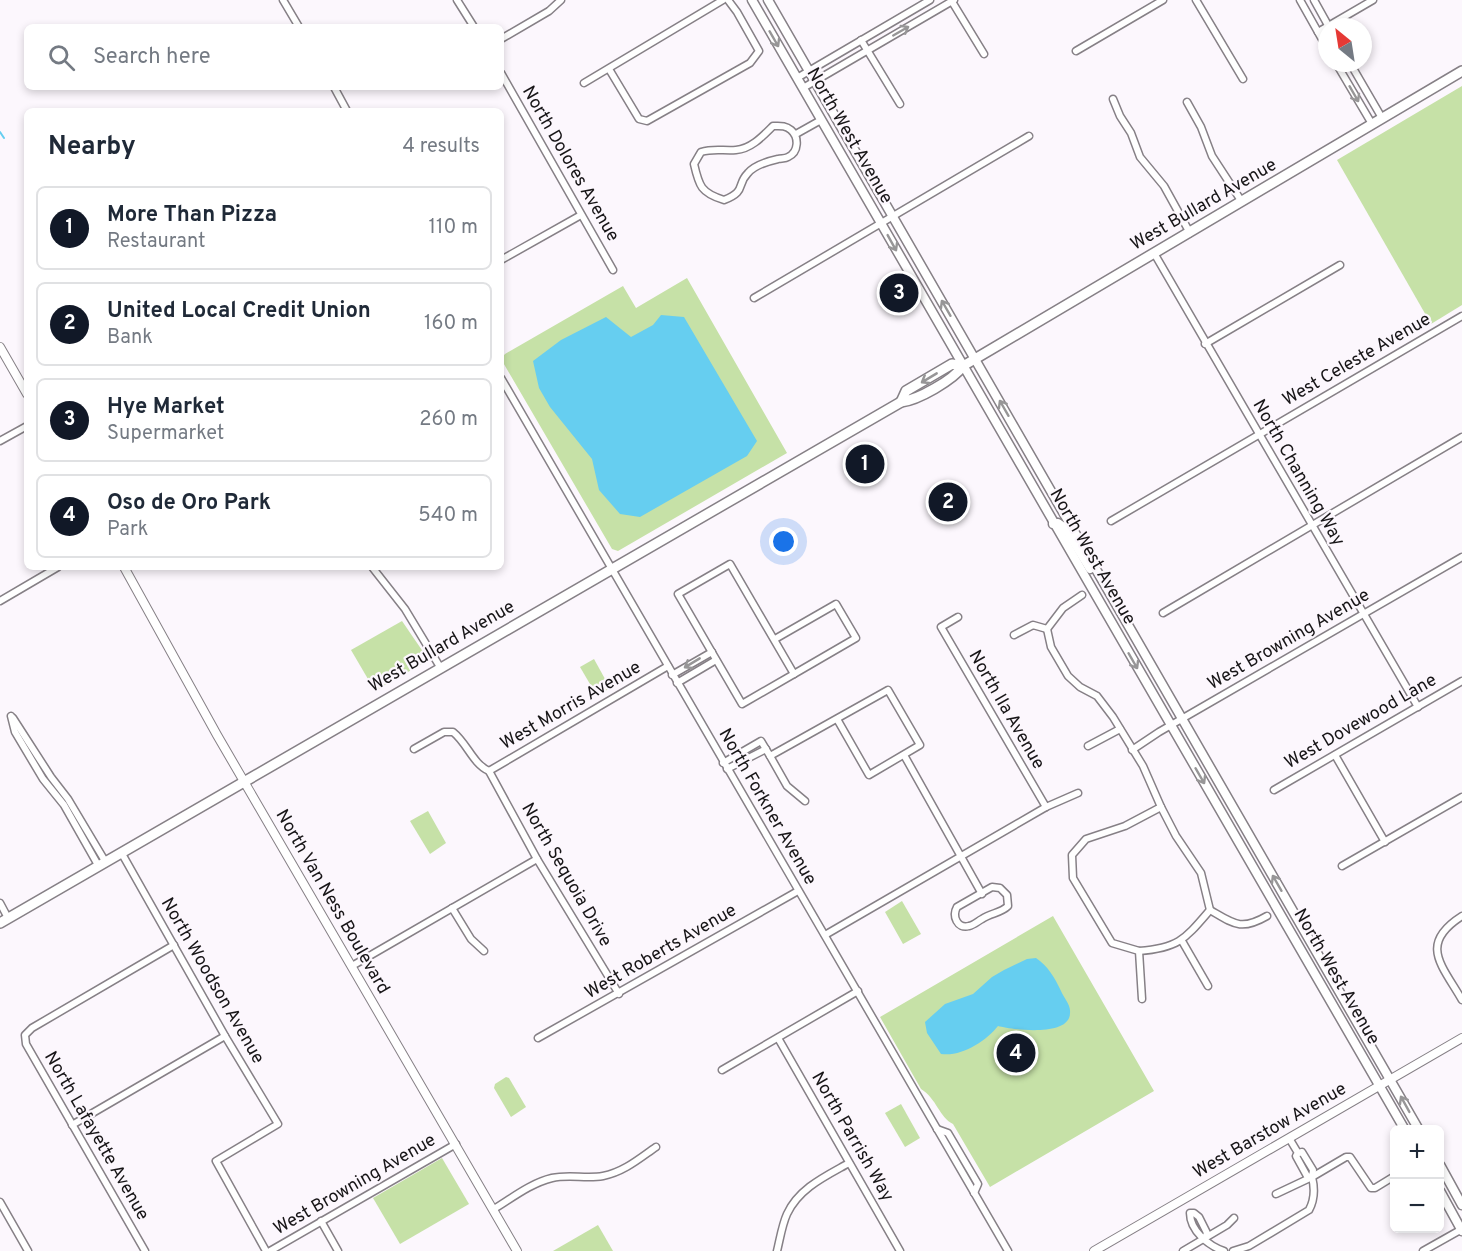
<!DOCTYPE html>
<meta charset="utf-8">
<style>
:root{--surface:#fff;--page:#f6f6f7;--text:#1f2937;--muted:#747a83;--line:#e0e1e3;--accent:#111827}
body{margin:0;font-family:Overpass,sans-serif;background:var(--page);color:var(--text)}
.controls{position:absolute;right:18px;bottom:18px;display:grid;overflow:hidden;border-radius:9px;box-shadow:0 3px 9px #0003}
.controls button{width:54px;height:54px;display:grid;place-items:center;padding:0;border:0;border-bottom:2px solid var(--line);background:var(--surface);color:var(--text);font:30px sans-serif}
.compass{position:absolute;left:1318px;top:18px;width:54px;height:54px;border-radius:50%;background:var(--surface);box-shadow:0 3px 9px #0003;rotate:330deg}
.you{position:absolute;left:784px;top:542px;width:21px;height:21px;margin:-15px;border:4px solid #fff;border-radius:50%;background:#1a73e8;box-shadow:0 0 0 9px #1a73e833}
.badge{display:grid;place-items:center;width:39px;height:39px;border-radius:50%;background:var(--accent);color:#fff;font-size:20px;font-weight:700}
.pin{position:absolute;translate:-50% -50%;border:3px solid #fff;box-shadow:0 2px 6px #0006}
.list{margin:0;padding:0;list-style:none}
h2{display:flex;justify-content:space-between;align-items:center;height:78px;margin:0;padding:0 24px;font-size:26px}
h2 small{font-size:20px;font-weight:400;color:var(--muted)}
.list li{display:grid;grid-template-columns:39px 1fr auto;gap:18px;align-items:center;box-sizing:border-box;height:84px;margin:0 12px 12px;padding:0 12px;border:2px solid var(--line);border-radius:9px}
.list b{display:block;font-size:22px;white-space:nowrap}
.list p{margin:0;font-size:20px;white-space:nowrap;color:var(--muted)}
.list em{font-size:20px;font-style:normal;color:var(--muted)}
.icon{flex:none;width:33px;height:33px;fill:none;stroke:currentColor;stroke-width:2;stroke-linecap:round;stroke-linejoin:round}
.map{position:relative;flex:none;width:1462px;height:1251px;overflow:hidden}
.search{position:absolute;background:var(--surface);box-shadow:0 3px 9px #0003;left:24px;top:24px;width:480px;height:66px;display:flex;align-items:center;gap:15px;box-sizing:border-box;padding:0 21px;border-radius:9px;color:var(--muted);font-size:22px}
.panel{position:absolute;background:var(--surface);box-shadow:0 3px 9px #0003;left:24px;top:108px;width:480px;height:462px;border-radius:9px}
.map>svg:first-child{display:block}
.green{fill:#c6e1a7}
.water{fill:#66cef0}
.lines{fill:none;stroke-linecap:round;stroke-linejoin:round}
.stream{stroke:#66cef0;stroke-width:2}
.minor-casing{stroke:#868086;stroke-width:9}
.tertiary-casing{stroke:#868086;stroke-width:10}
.secondary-casing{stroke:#868086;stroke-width:11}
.primary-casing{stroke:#868086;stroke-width:12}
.minor{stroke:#fff;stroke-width:6}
.tertiary{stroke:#fff;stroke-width:8}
.secondary{stroke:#fff;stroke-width:8}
.primary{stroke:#fff;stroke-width:9}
.oneway{stroke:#979697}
.labels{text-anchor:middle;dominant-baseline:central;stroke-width:4.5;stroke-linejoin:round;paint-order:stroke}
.street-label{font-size:18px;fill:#171517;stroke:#fcf7fd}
</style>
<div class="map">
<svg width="1462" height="1251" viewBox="0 0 1462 1251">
<rect width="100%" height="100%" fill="#fcf7fd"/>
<g class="green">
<path d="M1462,86V305L1431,324L1337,160Z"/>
<path d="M687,278L787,453L618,551L612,549L501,359L505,354L623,286L636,308Z"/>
<path d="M402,621L428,659L427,661L375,691L351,650Z"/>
<path d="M594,659L610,688L597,696L580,667Z"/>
<path d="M428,811L446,843L430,854L410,821Z"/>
<path d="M902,901L921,934L903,944L885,912Z"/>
<path d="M1053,916L1154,1091L990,1187L953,1124C939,1117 937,1099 921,1089L880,1017Z"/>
<path d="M506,1077L509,1078L526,1107L511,1117L494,1088L495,1084Z"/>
<path d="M901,1104L920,1138L905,1147L885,1113Z"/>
<path d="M442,1158L469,1204L400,1244L373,1198Z"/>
<path d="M598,1225L613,1251H553Z"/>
</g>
<g class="water">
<path d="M661,315L684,317L757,441L747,456L640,517L620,514L599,490L592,459L550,407L539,388L533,361L561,340L606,317L631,337L653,325Z"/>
<path d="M1036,958C1048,966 1055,978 1061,991C1064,998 1071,1005 1070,1013C1070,1037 1013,1030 998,1026C986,1041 962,1057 941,1054L927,1033L925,1022L945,1004L973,994L992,977L1004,970L1027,959Z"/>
</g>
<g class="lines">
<path class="stream" d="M0,132L4,138"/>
<defs>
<g id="minor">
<path d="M283,0L299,27"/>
<path d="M457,0L474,27"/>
<path d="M951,0L984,54"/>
<path d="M1196,0L1243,79"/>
<path d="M1300,0L1327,48"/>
<path d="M1314,0L1329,27"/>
<path d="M1318,32L1373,0"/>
<path d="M501,39L549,11L561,0"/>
<path d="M861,40L900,104"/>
<path d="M1076,51L1163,0"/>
<path d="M1336,63L1372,124"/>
<path d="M1350,63L1382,118"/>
<path d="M609,69L639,119L647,121L750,63L759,51L737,12L728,0"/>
<path d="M501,73L613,270"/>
<path d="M797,78L930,0"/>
<path d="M584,83L723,0"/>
<path d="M334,87L347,111"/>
<path d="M803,88L954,0"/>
<path d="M1113,99L1120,116L1131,133L1140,157L1164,186L1190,233"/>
<path d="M1187,102L1201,127L1212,156L1242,202"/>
<path d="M773,126C780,126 785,125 791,130C799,137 799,152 788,157C785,159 781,158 778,159C769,161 755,165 748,173C736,185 747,191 724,200C701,193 699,186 694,164L701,152C714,148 723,151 736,150C751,149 763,136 773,126Z"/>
<path d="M796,134L821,120"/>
<path d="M1154,253L1418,707"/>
<path d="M501,260L581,215"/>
<path d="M754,298L1029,136"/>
<path d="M1205,344L1340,265"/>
<path d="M501,378L1008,1251"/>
<path d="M0,441L27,426"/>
<path d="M1111,521L1462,316"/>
<path d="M730,564L794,674L742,704L678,594Z"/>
<path d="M372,567L405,609L440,667"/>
<path d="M0,601L58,567"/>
<path d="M1163,613L1462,437"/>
<path d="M958,617L941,627L1046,807"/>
<path d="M1047,629L1051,647L1068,676L1080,687L1097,696L1113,717L1143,766L1161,807L1176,836L1201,873L1210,910C1185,939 1179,948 1139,951"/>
<path d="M1014,635L1033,625L1047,629L1063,608L1082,595"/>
<path d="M775,639L836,604L856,638L794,674"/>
<path d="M672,675L712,652"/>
<path d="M677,683L716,660"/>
<path d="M11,716L15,732L43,779L64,805L98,865"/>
<path d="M13,718L51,777L68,799L105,861"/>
<path d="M1088,746L1120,729"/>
<path d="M414,749L444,732H453C467,743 473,764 489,771"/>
<path d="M1132,750L1159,732L1462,557"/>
<path d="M904,755L982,894"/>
<path d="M1335,755L1385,842"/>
<path d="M770,756L787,786L805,801"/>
<path d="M723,763L761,741L770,756L888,690L920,745L869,775L837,719"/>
<path d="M727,769L766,749"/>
<path d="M489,771L537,859L619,994"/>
<path d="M489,771L668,666"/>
<path d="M1274,790L1462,681"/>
<path d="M121,852L225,1036L278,1124L216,1161L266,1251"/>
<path d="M1342,866L1462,797"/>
<path d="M992,887L1000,888L1007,895L1008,906C1001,913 991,913 982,919C978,921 974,925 969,926C957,929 952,916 957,907Z"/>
<path d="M0,903L8,918"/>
<path d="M452,908L471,939L484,951"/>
<path d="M1210,910C1234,924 1241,931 1267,916"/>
<path d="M1462,916C1418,944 1442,965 1462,1000"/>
<path d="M825,935L1046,807L1078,793"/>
<path d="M1182,941L1208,986"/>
<path d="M352,966L537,859"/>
<path d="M1142,999L1139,951L1112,943L1073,878L1072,855L1086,839L1125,826L1161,807"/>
<path d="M538,1038L798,891"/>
<path d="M778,1038L900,1251"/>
<path d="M722,1070L858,991"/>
<path d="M72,1125L225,1036"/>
<path d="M937,1129L948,1133L978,1184L974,1193"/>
<path d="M1289,1138L1298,1153L1296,1156L1307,1176L1312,1177L1313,1170L1302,1152L1298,1153"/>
<path d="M1276,1194L1312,1177L1346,1157H1350L1371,1188H1375L1393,1177"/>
<path d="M0,1202L28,1251"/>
<path d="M494,1209C512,1198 531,1183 552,1178C569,1174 586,1179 603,1176C624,1172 640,1158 656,1147"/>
<path d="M321,1221L338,1251"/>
<path d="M1205,1238L1207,1233L1199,1217L1194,1213H1190C1190,1231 1209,1246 1224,1251"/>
<path d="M145,1251L26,1044L25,1035L32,1028L174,945"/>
<path d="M270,1251L456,1144"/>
<path d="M777,1251C780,1239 782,1225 787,1214C799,1188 826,1176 849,1163"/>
<path d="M1183,1251L1227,1225L1234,1218"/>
<path d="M1233,1251L1249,1246L1309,1210C1315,1199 1315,1189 1312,1177"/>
<path d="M1423,1251L1462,1229"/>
</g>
<g id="tertiary">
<path d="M0,347L27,394"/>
<path d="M124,567L217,735L517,1251"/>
<path d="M1094,1251L1462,1038"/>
</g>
<g id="secondary">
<path d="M752,0L1405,1130"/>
<path d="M768,0L1419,1130"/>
<path d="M1053,524L1058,523L1065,528L1090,569"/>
<path d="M1440,1165L1462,1205"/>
<path d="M1440,1191L1462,1231"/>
</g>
<g id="primary">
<path d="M901,402L906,391L952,364L963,366"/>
<path d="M0,923L901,402C918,400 953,380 963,366L1462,71"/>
</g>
</defs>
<use href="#minor" class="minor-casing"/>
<use href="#tertiary" class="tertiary-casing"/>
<use href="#secondary" class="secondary-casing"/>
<use href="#primary" class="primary-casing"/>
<use href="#minor" class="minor"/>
<use href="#tertiary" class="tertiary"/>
<use href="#secondary" class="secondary"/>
<use href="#primary" class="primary"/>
</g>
<defs><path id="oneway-shaft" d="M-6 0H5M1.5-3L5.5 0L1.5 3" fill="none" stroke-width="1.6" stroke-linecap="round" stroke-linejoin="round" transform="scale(1.5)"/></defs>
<g class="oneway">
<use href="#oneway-shaft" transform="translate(901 31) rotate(-30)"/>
<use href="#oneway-shaft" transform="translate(774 39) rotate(60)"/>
<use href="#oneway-shaft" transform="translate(1354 94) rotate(60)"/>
<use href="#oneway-shaft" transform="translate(892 243) rotate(61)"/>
<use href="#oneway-shaft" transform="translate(946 308) rotate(-120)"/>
<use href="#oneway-shaft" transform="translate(929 378) rotate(149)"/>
<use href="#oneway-shaft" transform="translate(1004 408) rotate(-120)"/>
<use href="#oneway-shaft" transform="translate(1133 661) rotate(60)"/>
<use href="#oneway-shaft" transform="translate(692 663) rotate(149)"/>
<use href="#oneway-shaft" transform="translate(1200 776) rotate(60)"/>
<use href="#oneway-shaft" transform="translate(1277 883) rotate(-120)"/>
<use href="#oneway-shaft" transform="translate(1405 1104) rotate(-119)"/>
</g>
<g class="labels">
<g class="street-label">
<text transform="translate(849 136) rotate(60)">North West Avenue</text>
<text transform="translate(570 164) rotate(60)">North Dolores Avenue</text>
<text transform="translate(1204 205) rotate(-30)">West Bullard Avenue</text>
<text transform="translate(1357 360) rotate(-30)">West Celeste Avenue</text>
<text transform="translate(1298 473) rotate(60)">North Channing Way</text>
<text transform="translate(1092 557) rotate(60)">North West Avenue</text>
<text transform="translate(1289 640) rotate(-30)">West Browning Avenue</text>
<text transform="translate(442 647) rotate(-30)">West Bullard Avenue</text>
<text transform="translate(571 706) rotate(-30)">West Morris Avenue</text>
<text transform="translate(1006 710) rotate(60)">North Ila Avenue</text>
<text transform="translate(1361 722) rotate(-30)">West Dovewood Lane</text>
<text transform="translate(767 807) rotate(60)">North Forkner Avenue</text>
<text transform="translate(566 875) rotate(60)">North Sequoia Drive</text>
<text transform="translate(332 902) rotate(60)">North Van Ness Boulevard</text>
<text transform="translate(661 952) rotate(-30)">West Roberts Avenue</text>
<text transform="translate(1336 977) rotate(60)">North West Avenue</text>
<text transform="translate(212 981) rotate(60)">North Woodson Avenue</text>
<text transform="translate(1270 1131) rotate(-30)">West Barstow Avenue</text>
<text transform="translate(96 1136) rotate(60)">North Lafayette Avenue</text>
<text transform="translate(852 1137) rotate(60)">North Parrish Way</text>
<text transform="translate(355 1185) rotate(-30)">West Browning Avenue</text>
</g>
</g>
</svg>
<div class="controls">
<button>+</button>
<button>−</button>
</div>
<svg class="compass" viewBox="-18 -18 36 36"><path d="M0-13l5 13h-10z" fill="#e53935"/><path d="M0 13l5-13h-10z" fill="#747a83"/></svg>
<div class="you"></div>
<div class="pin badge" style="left:865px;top:464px">1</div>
<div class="pin badge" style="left:948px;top:502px">2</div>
<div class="pin badge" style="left:899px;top:293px">3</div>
<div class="pin badge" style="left:1016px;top:1053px">4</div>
<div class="search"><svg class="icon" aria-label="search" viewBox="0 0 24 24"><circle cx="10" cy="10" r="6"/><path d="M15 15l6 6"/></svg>Search here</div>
<section class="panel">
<h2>Nearby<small>4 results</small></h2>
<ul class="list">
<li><span class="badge">1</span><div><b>More Than Pizza</b><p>Restaurant</p></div><em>110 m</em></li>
<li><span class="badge">2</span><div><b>United Local Credit Union</b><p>Bank</p></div><em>160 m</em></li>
<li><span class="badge">3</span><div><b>Hye Market</b><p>Supermarket</p></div><em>260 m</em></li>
<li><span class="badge">4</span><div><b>Oso de Oro Park</b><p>Park</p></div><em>540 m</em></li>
</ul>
</section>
</div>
